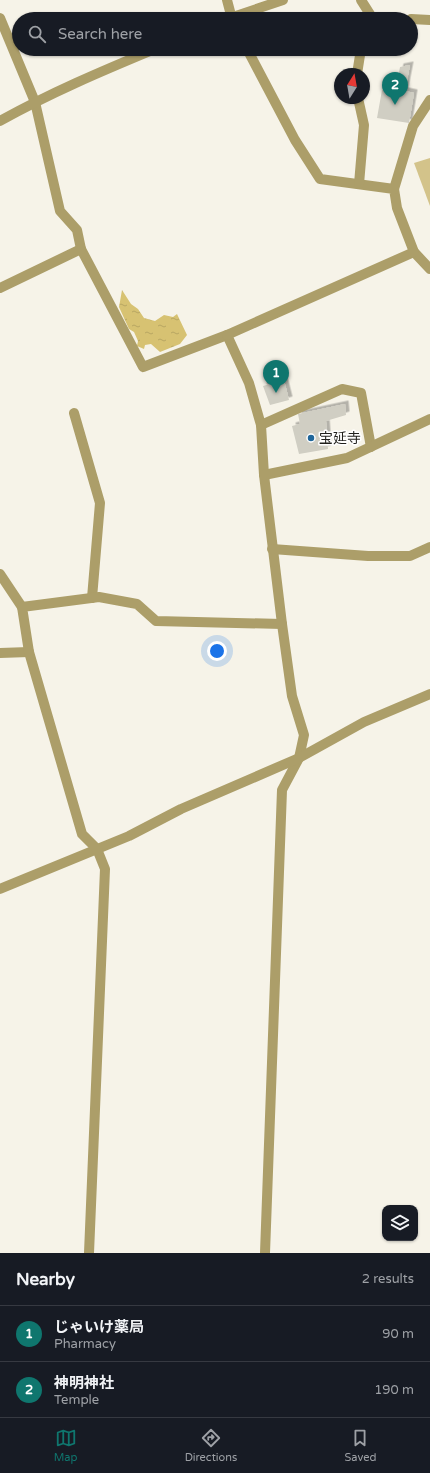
<!DOCTYPE html>
<meta charset="utf-8">
<style>
:root{--surface:#171b24;--page:#242831;--text:#f1f3f6;--muted:#9ea1a6;--line:#363941;--accent:#0f766e}
body{margin:0;font-family:"Varela Round","Noto Sans JP",sans-serif;background:var(--page);color:var(--text)}
.controls{position:absolute;right:12px;bottom:12px;display:grid;overflow:hidden;border-radius:8px;box-shadow:0 1px 3px #0004}
.controls button{width:36px;height:36px;display:grid;place-items:center;padding:0;border:0;border-bottom:1px solid var(--line);background:var(--surface);color:var(--text);font:20px sans-serif}
.compass{position:absolute;left:334px;top:68px;width:36px;height:36px;border-radius:50%;background:var(--surface);box-shadow:0 1px 3px #0004;rotate:11deg}
.you{position:absolute;left:217px;top:651px;width:14px;height:14px;margin:-10px;border:3px solid #fff;border-radius:50%;background:#1a73e8;box-shadow:0 0 0 6px #1a73e833}
.badge{display:grid;place-items:center;width:26px;height:26px;border-radius:50%;background:var(--accent);color:#fff;font-size:13px;font-weight:700}
.pin{position:absolute;translate:-50% -33px;filter:drop-shadow(0 1px 2px #0008)}
.pin::after{content:'';position:absolute;top:21px;width:14px;height:12px;background:inherit;clip-path:polygon(0 0,100% 0,50% 100%)}
.list{margin:0;padding:0;list-style:none}
h2{display:flex;justify-content:space-between;align-items:center;height:52px;margin:0;padding:0 16px;font-size:17px}
h2 small{font-size:13px;font-weight:400;color:var(--muted)}
.list li{display:grid;grid-template-columns:26px 1fr auto;gap:12px;align-items:center;box-sizing:border-box;height:56px;padding:0 16px;border-top:1px solid var(--line)}
.list b{display:block;font-size:15px;white-space:nowrap}
.list p{margin:0;font-size:13px;white-space:nowrap;color:var(--muted)}
.list em{font-size:13px;font-style:normal;color:var(--muted)}
.icon{flex:none;width:22px;height:22px;fill:none;stroke:currentColor;stroke-width:2;stroke-linecap:round;stroke-linejoin:round}
.map{position:relative;flex:none;width:430px;height:1253px;overflow:hidden}
.search{position:absolute;background:var(--surface);box-shadow:0 1px 3px #0004;left:12px;right:12px;top:12px;height:44px;display:flex;align-items:center;gap:10px;box-sizing:border-box;padding:0 14px;border-radius:22px;color:var(--muted);font-size:15px}
.sheet{height:164px;background:var(--surface)}
nav{display:flex;justify-content:space-around;align-items:center;box-sizing:border-box;height:56px;border-top:1px solid var(--line);background:var(--surface);font-size:11px;color:var(--muted)}
nav a{display:grid;justify-items:center;gap:2px}
nav .on{color:var(--accent)}
.map>svg:first-child{display:block}
.green{fill:#d3c38a}
.water{fill:url(#water-ripples)}
.building{fill:#d0cec3;filter:url(#shadow)}
.lines{fill:none;stroke-linecap:round;stroke-linejoin:round}
.minor{stroke:#ac9e69;stroke-width:10}
.poi-dot{fill:#1f669a;stroke:#fff;stroke-width:1.5}
.labels{text-anchor:middle;dominant-baseline:central;stroke-width:3;stroke-linejoin:round;paint-order:stroke}
.poi-label{font-size:14px;fill:#201f1b;stroke:#fff;text-anchor:start}
</style>
<div class="map">
<svg width="430" height="1253" viewBox="0 0 430 1253">
<defs>
<pattern id="water-ripples" width="26" height="14" patternUnits="userSpaceOnUse"><rect width="26" height="14" fill="#d7c272"/><path d="M2 4q2-2 4 0t4 0M15 11q2-2 4 0t4 0" fill="none" stroke="#b8a662"/></pattern>
<filter id="shadow"><feDropShadow dx="3.5" dy="-3.5" stdDeviation="0" flood-color="#0004"/></filter>
</defs>
<rect width="100%" height="100%" fill="#f6f3e8"/>
<path class="green" d="M430,158V206L414,163Z"/>
<path class="water" d="M122,290L131,304L138,309L144,318L155,321L164,315L173,317L177,314L187,335L180,344L160,352L151,344L145,345L144,349L137,346L138,341L134,332L129,329L119,307Z"/>
<g class="building">
<path d="M410,65L405,91L414,93L409,123L377,118L382,90L395,93L400,67Z"/>
<path d="M284,380L289,400L270,405L263,386Z"/>
<path d="M345,404L346,415L326,421L328,449L299,454L292,426L300,424L298,414Z"/>
</g>
<g class="lines">
<g class="minor">
<path d="M227,0L232,19"/>
<path d="M361,0L373,19"/>
<path d="M0,18L35,102L60,211L77,230L81,249L143,367L227,335L249,383L261,425L264,475L282,624L292,696L304,735L299,758L282,790L265,1253"/>
<path d="M227,19L283,0"/>
<path d="M411,19L430,20"/>
<path d="M247,49L295,140L320,179L394,189L397,208L414,252L430,269"/>
<path d="M357,74L361,49"/>
<path d="M358,98L364,125L359,184"/>
<path d="M0,121C50,93 102,71 155,49"/>
<path d="M394,189L413,126L430,100"/>
<path d="M0,288L81,249"/>
<path d="M227,335L414,252"/>
<path d="M74,413L100,503L92,598"/>
<path d="M261,425L342,389L361,393L371,447"/>
<path d="M264,475L347,458L430,419"/>
<path d="M272,549L368,556H410L430,547"/>
<path d="M0,574L22,607"/>
<path d="M0,653L29,652"/>
<path d="M0,889L129,836L181,809L299,758L364,722L430,694"/>
<path d="M89,1253L105,869L97,849L82,834L29,652L22,607L99,597L137,604L156,621L282,624"/>
</g>
</g>
<circle class="poi-dot" cx="311" cy="438" r="4"/>
<g class="labels">
<g class="poi-label">
<text x="319" y="438">宝延寺</text>
</g>
</g>
</svg>
<div class="controls">
<button><svg class="icon" aria-label="layers" viewBox="0 0 24 24"><path d="M12 4l9 5-9 5-9-5zM3 14l9 5 9-5"/></svg></button>
</div>
<svg class="compass" viewBox="-18 -18 36 36"><path d="M0-13l5 13h-10z" fill="#e53935"/><path d="M0 13l5-13h-10z" fill="#9ea1a6"/></svg>
<div class="you"></div>
<div class="pin badge" style="left:276px;top:393px">1</div>
<div class="pin badge" style="left:395px;top:105px">2</div>
<div class="search"><svg class="icon" aria-label="search" viewBox="0 0 24 24"><circle cx="10" cy="10" r="6"/><path d="M15 15l6 6"/></svg>Search here</div>
</div>
<section class="sheet">
<h2>Nearby<small>2 results</small></h2>
<ul class="list">
<li><span class="badge">1</span><div><b>じゃいけ薬局</b><p>Pharmacy</p></div><em>90 m</em></li>
<li><span class="badge">2</span><div><b>神明神社</b><p>Temple</p></div><em>190 m</em></li>
</ul>
</section>
<nav>
<a class="on"><svg class="icon" aria-label="map" viewBox="0 0 24 24"><path d="M3 6l6-2 6 2 6-2v14l-6 2-6-2-6 2zM9 4v14M15 6v14"/></svg>Map</a>
<a><svg class="icon" aria-label="directions" viewBox="0 0 24 24"><path d="M12 3l9 9-9 9-9-9zM9 14v-3h6M13 9l2 2-2 2"/></svg>Directions</a>
<a><svg class="icon" aria-label="saved" viewBox="0 0 24 24"><path d="M7 4h10v16l-5-4-5 4z"/></svg>Saved</a>
</nav>
